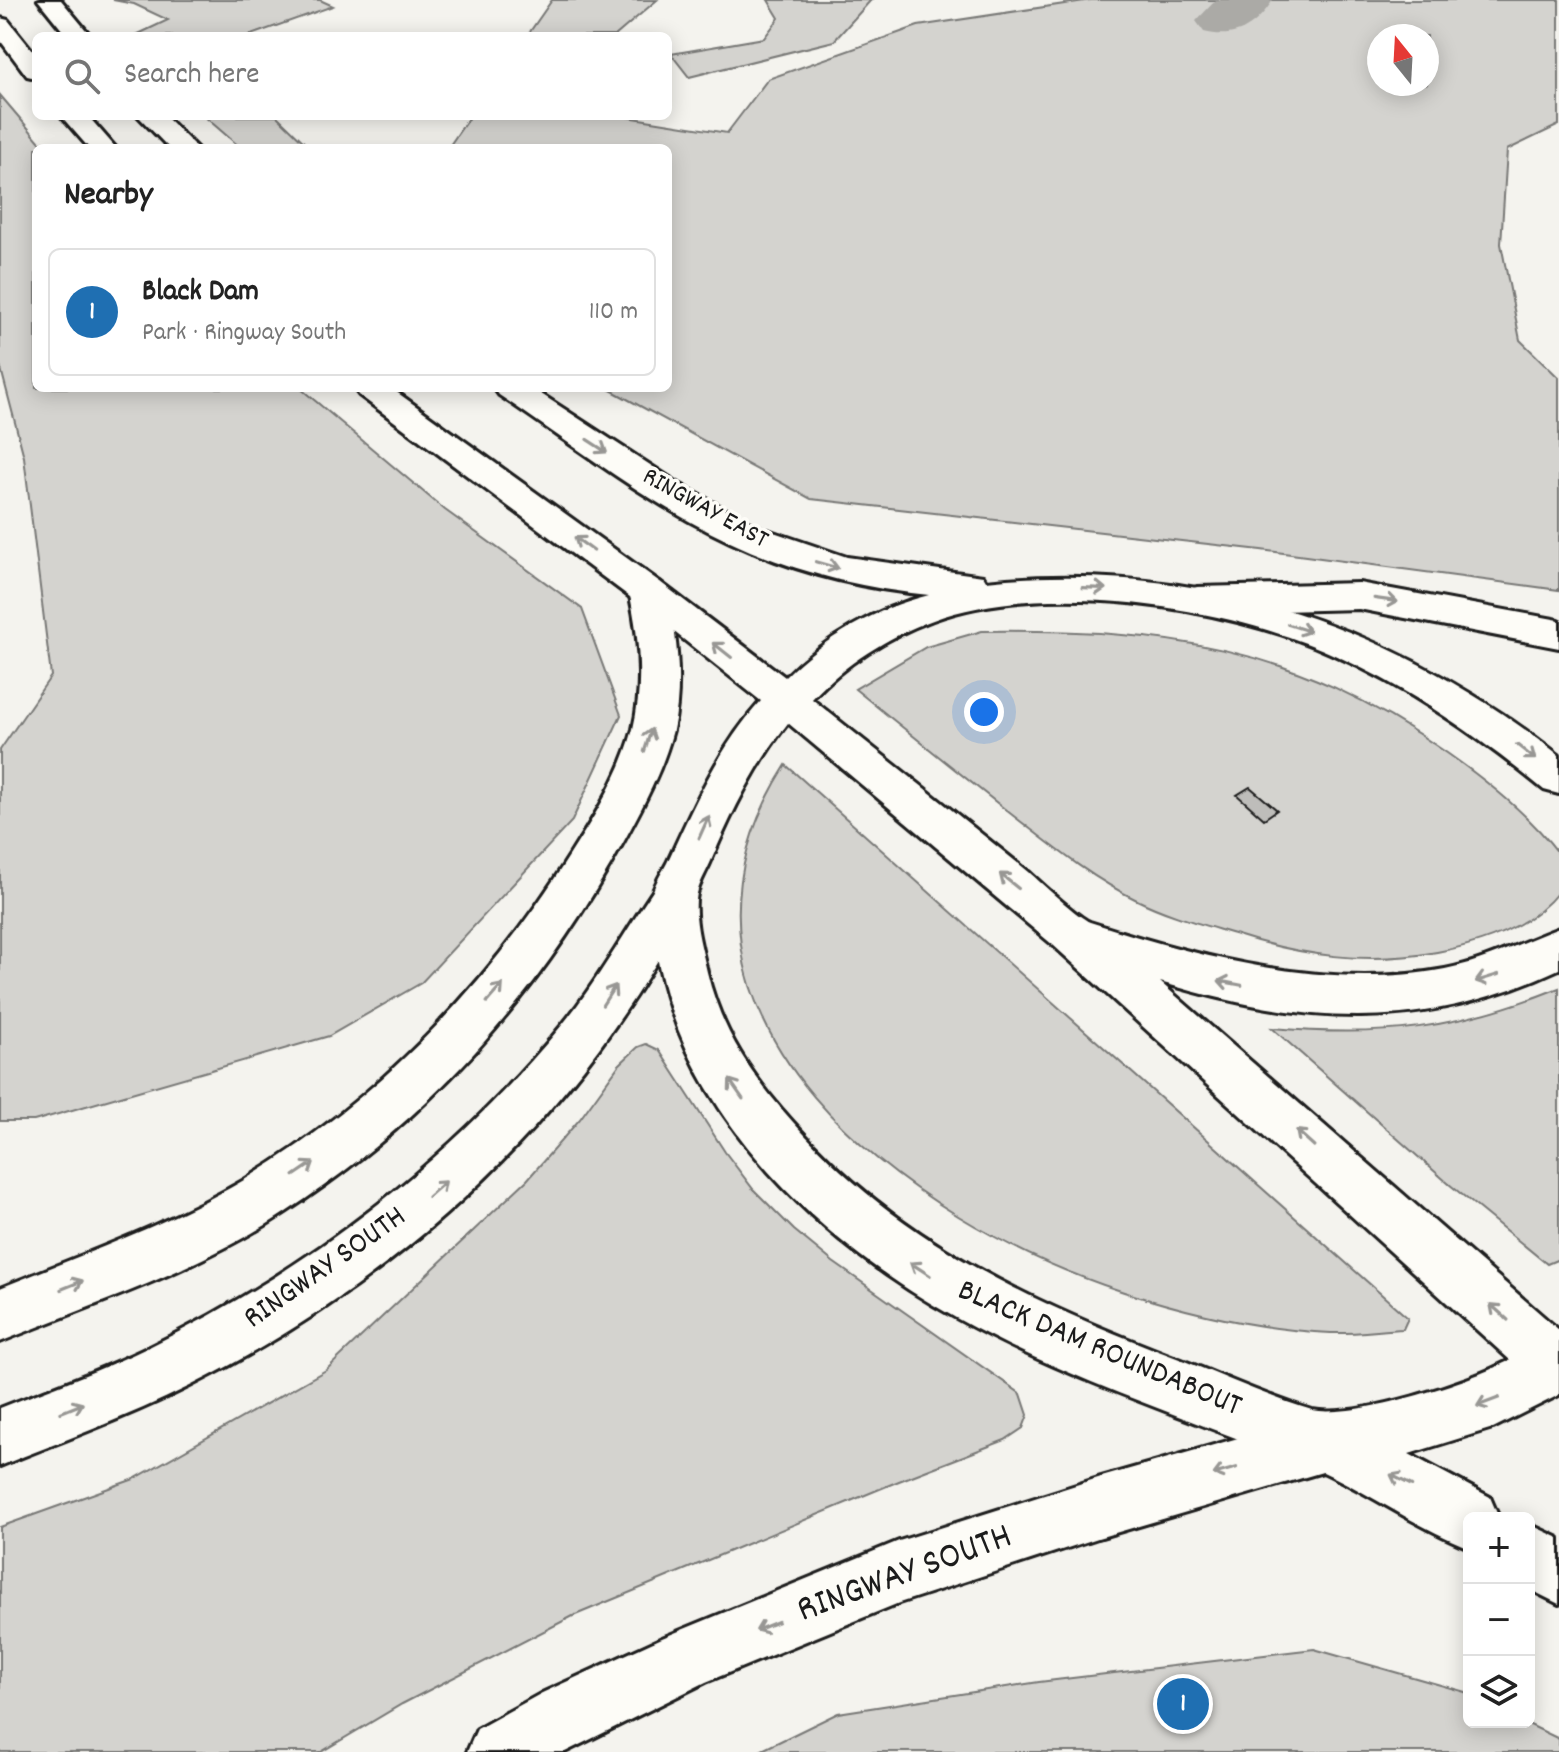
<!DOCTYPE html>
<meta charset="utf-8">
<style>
:root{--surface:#fff;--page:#f6f6f6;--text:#222;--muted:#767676;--line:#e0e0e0;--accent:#1f6fb2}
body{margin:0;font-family:Dekko,sans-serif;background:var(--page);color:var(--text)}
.controls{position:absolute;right:24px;bottom:24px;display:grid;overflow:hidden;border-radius:12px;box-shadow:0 4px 20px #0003}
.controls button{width:72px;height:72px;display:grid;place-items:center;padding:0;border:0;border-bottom:2px solid var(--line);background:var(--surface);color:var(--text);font:40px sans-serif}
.compass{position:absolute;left:1367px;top:24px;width:72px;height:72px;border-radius:50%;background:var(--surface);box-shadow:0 4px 20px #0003;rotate:342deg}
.you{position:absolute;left:984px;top:712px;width:28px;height:28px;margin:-20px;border:6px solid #fff;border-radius:50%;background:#1a73e8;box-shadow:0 0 0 12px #1a73e833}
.badge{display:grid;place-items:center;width:52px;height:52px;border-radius:50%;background:var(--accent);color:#fff;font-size:26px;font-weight:700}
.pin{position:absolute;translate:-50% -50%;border:4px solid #fff;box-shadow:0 2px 8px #0006}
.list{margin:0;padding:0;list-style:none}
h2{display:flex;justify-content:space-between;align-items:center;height:104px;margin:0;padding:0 32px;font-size:34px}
h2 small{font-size:26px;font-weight:400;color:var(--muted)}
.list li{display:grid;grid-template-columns:52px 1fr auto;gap:24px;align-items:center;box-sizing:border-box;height:128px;margin:0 16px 16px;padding:0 16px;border:2px solid var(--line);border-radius:12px}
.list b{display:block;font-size:30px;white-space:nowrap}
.list p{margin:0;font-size:26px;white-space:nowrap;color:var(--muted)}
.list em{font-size:26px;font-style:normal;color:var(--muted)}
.icon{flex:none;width:44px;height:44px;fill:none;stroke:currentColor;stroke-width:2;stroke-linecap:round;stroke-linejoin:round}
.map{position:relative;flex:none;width:1559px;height:1752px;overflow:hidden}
.search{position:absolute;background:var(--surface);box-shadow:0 4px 20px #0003;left:32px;top:32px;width:640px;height:88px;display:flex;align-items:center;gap:20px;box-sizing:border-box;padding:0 28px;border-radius:12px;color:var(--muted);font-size:30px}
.panel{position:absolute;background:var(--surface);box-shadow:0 4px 20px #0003;left:32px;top:144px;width:640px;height:248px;border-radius:12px}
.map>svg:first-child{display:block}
.green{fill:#d4d3cf;stroke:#787876;stroke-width:2;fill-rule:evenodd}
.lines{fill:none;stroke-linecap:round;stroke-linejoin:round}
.river{fill:#abaaa6;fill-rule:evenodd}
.building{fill:#bebdba;stroke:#1c1c1c;stroke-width:2}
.primary-casing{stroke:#1c1c1c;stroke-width:6}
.highway-casing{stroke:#1c1c1c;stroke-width:6}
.primary{fill:#fdfcf7;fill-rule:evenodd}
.highway{fill:#fdfcf7;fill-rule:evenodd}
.oneway{stroke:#989794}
.labels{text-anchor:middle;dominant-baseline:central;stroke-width:7;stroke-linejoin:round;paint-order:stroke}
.far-street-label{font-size:26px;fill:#1c1c1c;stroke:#fdfcf7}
.street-label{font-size:32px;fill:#1c1c1c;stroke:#fdfcf7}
.near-street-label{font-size:38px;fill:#1c1c1c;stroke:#fdfcf7}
</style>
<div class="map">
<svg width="1559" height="1752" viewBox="0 0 1559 1752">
<rect width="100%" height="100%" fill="#f4f3ee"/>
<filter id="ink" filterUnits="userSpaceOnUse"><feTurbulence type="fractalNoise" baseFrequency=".0125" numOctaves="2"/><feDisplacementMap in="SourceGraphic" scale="16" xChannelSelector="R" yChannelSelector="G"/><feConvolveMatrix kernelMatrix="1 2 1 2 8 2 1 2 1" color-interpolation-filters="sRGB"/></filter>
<g filter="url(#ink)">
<g class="green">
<path d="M113,0H320L333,6L248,36H134L168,20L134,4Z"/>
<path d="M552,0H657L615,36H527Z"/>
<path d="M768,0H871L834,41L689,77L671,54L764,38L779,18Z"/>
<path d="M1091,0H1559V125L1507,150L1501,244L1520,340L1559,378V590L1261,550L811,499L607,388H668V148H448L470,116H621L727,133L768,79L918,26ZM1379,36H1427V84H1379Z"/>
<path d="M0,95L45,148H36V388H300L445,510L582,609L621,715L572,821L421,983L329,1036L34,1121H0V750L51,676L24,457L0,365Z"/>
<path d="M204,116H277L310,148H241Z"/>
<path d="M982,631C1166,629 1292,644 1447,753C1487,781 1529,814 1559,854V891C1531,927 1480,944 1437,952C1367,965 1301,956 1234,934C1201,924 1167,915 1137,900C1091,878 1051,845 1011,814C959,773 907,731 855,689L926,647Z"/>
<path d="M786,765L1408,1318L1403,1329C1380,1330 1355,1334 1331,1333C1262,1330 1189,1313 1124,1292C910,1223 625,1017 786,765Z"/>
<path d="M1559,988V1259L1547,1264L1449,1184L1272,1028C1382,1038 1457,1029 1559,988Z"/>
<path d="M646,1044L659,1050L725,1152L753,1189L794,1230L833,1262L1021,1394L1028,1415L1023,1428L1005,1440L899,1481L573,1616L402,1704L321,1752H0V1527L134,1479L326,1370L527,1180L580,1119L619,1065L638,1047Z"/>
<path d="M1314,1649L1465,1692L1469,1694V1722H1524L1559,1739V1752H758L838,1713L1039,1682Z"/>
</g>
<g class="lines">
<path class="river" d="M1216,0H1273C1255,27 1236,40 1204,32L1196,21Z"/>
</g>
<path class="building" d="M1250,787L1277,810L1264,819L1237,795Z"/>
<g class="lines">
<defs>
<g id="primary">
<path d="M647,578L660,582C669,597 672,616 675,634C679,665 680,699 673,730C663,769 643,806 624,841C572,936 507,1025 428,1100C384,1142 336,1179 286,1212C199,1270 96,1303 0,1342V1288C83,1254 167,1225 244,1180C377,1101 489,984 571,853C596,814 621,774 633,729C644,683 639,636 629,591L634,582Z"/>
<path d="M1359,583L1559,620V648L1359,609L1197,613L1184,609L1178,600L1184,591L1197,587Z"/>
<path d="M673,879L689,885L695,898C684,921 668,943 655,965C544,1148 381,1291 190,1386C128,1417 64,1440 0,1466V1408C51,1388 102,1370 151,1346C308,1269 451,1161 562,1025C598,981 625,931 657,885Z"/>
<path d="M1326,1413L1347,1421L1355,1442L1347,1463L1326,1471L1098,1538L899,1603L706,1682L565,1752H467L477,1729L542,1693L662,1638L899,1541L1098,1478Z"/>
</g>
<g id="highway">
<path d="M38,0H61L91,36H67Z"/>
<path d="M0,18L8,20L36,55V78L27,76L0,40Z"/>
<path d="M61,116H88L116,148H89Z"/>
<path d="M138,116H165L197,148H169Z"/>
<path d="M354,388H391L660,582L785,677C824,638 876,608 929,595C862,589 792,571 730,542C648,504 574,445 499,395L494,388H532L681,485L756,526L847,557L983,576L986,581C1199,559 1391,624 1559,755V794L1544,790C1478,736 1409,688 1330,653C1224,606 1044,579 933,620C887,637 845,664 812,699C884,756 957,814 1029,872C1040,882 1079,918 1090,922C1202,958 1326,991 1445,969C1486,961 1521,942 1559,928V969C1419,1034 1305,1025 1160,982L1559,1330V1395L1493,1428L1409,1454L1490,1497L1499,1518H1469V1548C1417,1527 1371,1494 1321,1471C1293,1458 1262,1448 1233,1437C1140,1401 1044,1367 956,1318C821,1243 692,1122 659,966C655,945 648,921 651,899C653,886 661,874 667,863C693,807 719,747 761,701L634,600L359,395ZM788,723L1053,945L1510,1360C1470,1382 1355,1419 1312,1410C1268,1397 1225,1377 1182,1360C1033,1303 901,1244 793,1122C753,1078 721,1031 707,972C702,949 694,923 696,900C697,886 706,873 711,861C732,812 755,765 788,723Z"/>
<path d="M1529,1524L1559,1538V1604L1529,1589Z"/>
</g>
</defs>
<use href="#primary" class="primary-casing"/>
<use href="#highway" class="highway-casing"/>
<use href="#primary" class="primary"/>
<use href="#highway" class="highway"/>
</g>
<defs><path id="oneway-shaft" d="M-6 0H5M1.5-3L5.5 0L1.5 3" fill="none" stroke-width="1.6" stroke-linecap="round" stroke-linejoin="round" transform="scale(2)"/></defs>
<g class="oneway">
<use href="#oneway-shaft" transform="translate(597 446) rotate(33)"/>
<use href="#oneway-shaft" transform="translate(584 544) rotate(-144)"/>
<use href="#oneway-shaft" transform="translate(827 565) rotate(16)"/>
<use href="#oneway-shaft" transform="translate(1094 588) rotate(2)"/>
<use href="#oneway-shaft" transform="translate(1386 600) rotate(8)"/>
<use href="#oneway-shaft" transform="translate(1299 628) rotate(18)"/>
<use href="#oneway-shaft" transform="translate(722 650) rotate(-142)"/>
<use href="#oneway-shaft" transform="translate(648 740) rotate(-72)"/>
<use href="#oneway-shaft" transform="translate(1526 752) rotate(38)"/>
<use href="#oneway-shaft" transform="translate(704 827) rotate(-66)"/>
<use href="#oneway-shaft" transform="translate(1009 881) rotate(-141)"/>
<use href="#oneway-shaft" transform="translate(1487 978) rotate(163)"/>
<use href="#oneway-shaft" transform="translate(1230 983) rotate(-169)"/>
<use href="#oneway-shaft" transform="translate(495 993) rotate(-49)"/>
<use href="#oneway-shaft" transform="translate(609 995) rotate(-57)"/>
<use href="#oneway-shaft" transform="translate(736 1089) rotate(-125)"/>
<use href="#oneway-shaft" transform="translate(1305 1138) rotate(-138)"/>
<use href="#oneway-shaft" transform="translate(304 1169) rotate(-34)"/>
<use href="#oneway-shaft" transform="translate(437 1189) rotate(-41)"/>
<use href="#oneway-shaft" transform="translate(920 1269) rotate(-147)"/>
<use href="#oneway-shaft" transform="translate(72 1285) rotate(-22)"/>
<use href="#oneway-shaft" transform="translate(1499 1312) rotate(-138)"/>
<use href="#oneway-shaft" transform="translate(1488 1402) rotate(159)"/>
<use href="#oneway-shaft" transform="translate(72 1408) rotate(-22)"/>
<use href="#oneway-shaft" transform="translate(1225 1471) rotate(164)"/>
<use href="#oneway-shaft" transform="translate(1401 1480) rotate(-153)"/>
<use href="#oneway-shaft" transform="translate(767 1626) rotate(158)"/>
</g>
</g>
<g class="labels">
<g class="far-street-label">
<text transform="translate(705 509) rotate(29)">RINGWAY EAST</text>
</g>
<g class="street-label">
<text transform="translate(326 1269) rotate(-35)">RINGWAY SOUTH</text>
<text transform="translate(1099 1350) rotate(23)">BLACK DAM ROUNDABOUT</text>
</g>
<g class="near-street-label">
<text transform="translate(905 1575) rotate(-20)">RINGWAY SOUTH</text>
</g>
</g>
</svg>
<div class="controls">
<button>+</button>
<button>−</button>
<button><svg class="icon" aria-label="layers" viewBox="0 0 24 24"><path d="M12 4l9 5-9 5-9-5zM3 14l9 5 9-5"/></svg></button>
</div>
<svg class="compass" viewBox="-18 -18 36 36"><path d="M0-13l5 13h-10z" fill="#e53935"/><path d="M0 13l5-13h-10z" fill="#767676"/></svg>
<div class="you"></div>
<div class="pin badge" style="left:1183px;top:1704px">1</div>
<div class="search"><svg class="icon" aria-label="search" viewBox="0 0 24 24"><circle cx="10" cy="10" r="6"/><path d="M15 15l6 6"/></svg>Search here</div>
<section class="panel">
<h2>Nearby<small></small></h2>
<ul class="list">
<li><span class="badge">1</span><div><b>Black Dam</b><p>Park · Ringway South</p></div><em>110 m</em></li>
</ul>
</section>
</div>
